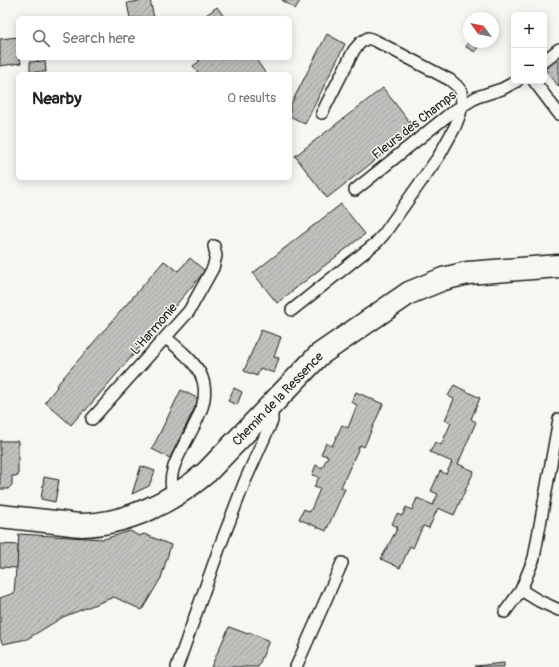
<!DOCTYPE html>
<meta charset="utf-8">
<style>
:root{--surface:#fff;--page:#f2f2f2;--text:#222;--muted:#767676;--line:#e0e0e0}
body{margin:0;font-family:Pangolin,sans-serif;background:var(--page);color:var(--text)}
.controls{position:absolute;right:12px;top:12px;display:grid;overflow:hidden;border-radius:6px;box-shadow:0 2px 10px #0003}
.controls button{width:36px;height:36px;display:grid;place-items:center;padding:0;border:0;border-bottom:1px solid var(--line);background:var(--surface);color:var(--text);font:20px sans-serif}
.compass{position:absolute;left:463px;top:12px;width:36px;height:36px;border-radius:50%;background:var(--surface);box-shadow:0 2px 10px #0003;rotate:303deg}
.list{margin:0;padding:0;list-style:none}
h2{display:flex;justify-content:space-between;align-items:center;height:52px;margin:0;padding:0 16px;font-size:17px}
h2 small{font-size:13px;font-weight:400;color:var(--muted)}
.icon{flex:none;width:22px;height:22px;fill:none;stroke:currentColor;stroke-width:2;stroke-linecap:round;stroke-linejoin:round}
.map{position:relative;flex:none;width:559px;height:667px;overflow:hidden}
.search{position:absolute;background:var(--surface);box-shadow:0 2px 10px #0003;left:16px;top:16px;width:276px;height:44px;display:flex;align-items:center;gap:10px;box-sizing:border-box;padding:0 14px;border-radius:6px;color:var(--muted);font-size:15px}
.panel{position:absolute;background:var(--surface);box-shadow:0 2px 10px #0003;left:16px;top:72px;width:276px;height:108px;border-radius:6px}
.map>svg:first-child{display:block}
.building{fill:url(#building-hatch);stroke:#1c1c1c}
.lines{fill:none;stroke-linecap:round;stroke-linejoin:round}
.lane-casing{stroke:#1c1c1c;stroke-width:14}
.street-casing{stroke:#1c1c1c;stroke-width:25}
.lane{stroke:#f6f6f2;stroke-width:11}
.street{stroke:#f6f6f2;stroke-width:22}
.labels{text-anchor:middle;dominant-baseline:central;stroke-width:3;stroke-linejoin:round;paint-order:stroke}
.street-label{font-size:13px;fill:#1c1c1c;stroke:#f6f6f2}
</style>
<div class="map">
<svg width="559" height="667" viewBox="0 0 559 667">
<defs>
<pattern id="building-hatch" width="6" height="6" patternUnits="userSpaceOnUse"><rect width="6" height="6" fill="#c0c0bd"/><path d="M-1 1l2-2M0 6l6-6M5 7l2-2" fill="none" stroke="#a4a4a2"/></pattern>
</defs>
<rect width="100%" height="100%" fill="#f6f6f2"/>
<filter id="ink" filterUnits="userSpaceOnUse"><feTurbulence type="fractalNoise" baseFrequency=".025" numOctaves="2"/><feDisplacementMap in="SourceGraphic" scale="8" xChannelSelector="R" yChannelSelector="G"/><feConvolveMatrix kernelMatrix="1 2 1 2 8 2 1 2 1" color-interpolation-filters="sRGB"/></filter>
<g filter="url(#ink)">
<g class="building">
<path d="M146,0H150L154,18H130L127,3Z"/>
<path d="M282,0H297L300,1L295,9Z"/>
<path d="M217,7L225,18H202Z"/>
<path d="M327,34L345,44L305,124L290,116V106Z"/>
<path d="M18,37V58H20L21,63L0,66V39Z"/>
<path d="M469,40V42H477L480,44L475,52L466,47Z"/>
<path d="M196,58H255L266,74H199L193,66L200,61Z"/>
<path d="M559,59V87L545,69Z"/>
<path d="M45,61L46,72H30V62Z"/>
<path d="M383,88L415,129L327,198L295,156Z"/>
<path d="M341,204L365,234L277,303L253,273Z"/>
<path d="M190,258L205,271L85,411L84,410L71,425L45,402L57,387L56,386L164,261L178,271Z"/>
<path d="M261,330L281,337L274,357L279,358L274,373L260,368L257,376L244,371Z"/>
<path d="M454,385L480,398L471,419L476,422L458,464L474,471L454,515L438,508L429,528L423,526L413,548L410,546L400,568L381,559L398,527L392,524L397,514L402,516L406,507L412,510L417,498L433,505L438,494L431,491L440,471L446,474L452,462L430,452L435,442L441,445L451,423L445,420L454,399L448,396Z"/>
<path d="M234,388L242,392L237,405L228,401Z"/>
<path d="M181,390L199,399L170,458L152,449Z"/>
<path d="M356,392L383,404L364,447L360,445L341,487L345,489L326,531L299,519L304,509L310,512L320,489L314,487L319,477L312,475L316,465L322,468L328,456L321,454L326,443L332,446L342,425L348,428L357,405L351,402Z"/>
<path d="M0,441H18V476H12V485L8,489H0Z"/>
<path d="M141,466L155,471L149,486L132,494Z"/>
<path d="M44,477L59,480L55,502L41,499Z"/>
<path d="M130,531L139,536L144,534L171,545L161,578L142,610L114,597L63,617L27,639L3,644L0,639V598L14,593L19,534L104,539Z"/>
<path d="M0,544L18,545L17,568L0,567Z"/>
<path d="M229,627L248,634L249,632L269,641L258,667H211Z"/>
<path d="M504,663V667H477L475,666Z"/>
</g>
<g class="lines">
<defs>
<g id="lane">
<path d="M544,61L559,49"/>
<path d="M534,81L559,114"/>
<path d="M355,190L452,112L477,97L502,89L517,81"/>
<path d="M292,310L376,243L384,234L439,156L455,127L460,114L462,105L461,91L457,86L450,80L376,41L368,38L361,42L354,50L322,113"/>
<path d="M166,338C178,348 192,359 200,373C222,415 157,458 174,496"/>
<path d="M92,419L189,311L213,268L216,256L214,246"/>
<path d="M521,590L539,601L559,610"/>
<path d="M505,612L521,590L534,558L559,419"/>
<path d="M177,667L220,546L245,481L272,421V413L269,406"/>
<path d="M296,667L342,563"/>
</g>
<path id="street" d="M0,516C18,518 37,520 55,522C64,523 73,525 82,525C128,524 173,501 207,472L319,355L409,293L443,279L468,273L559,266"/>
</defs>
<use href="#lane" class="lane-casing"/>
<use href="#street" class="street-casing"/>
<use href="#lane" class="lane"/>
<use href="#street" class="street"/>
</g>
</g>
<g class="labels">
<g class="street-label">
<text transform="translate(414 125) rotate(-38)">Fleurs des Champs</text>
<text transform="translate(154 329) rotate(-49)">L'Harmonie</text>
<text transform="translate(278 399) rotate(-46)">Chemin de la Ressence</text>
</g>
</g>
</svg>
<div class="controls">
<button>+</button>
<button>−</button>
</div>
<svg class="compass" viewBox="-18 -18 36 36"><path d="M0-13l5 13h-10z" fill="#e53935"/><path d="M0 13l5-13h-10z" fill="#767676"/></svg>
<div class="search"><svg class="icon" aria-label="search" viewBox="0 0 24 24"><circle cx="10" cy="10" r="6"/><path d="M15 15l6 6"/></svg>Search here</div>
<section class="panel">
<h2>Nearby<small>0 results</small></h2>
<ul class="list">
</ul>
</section>
</div>
